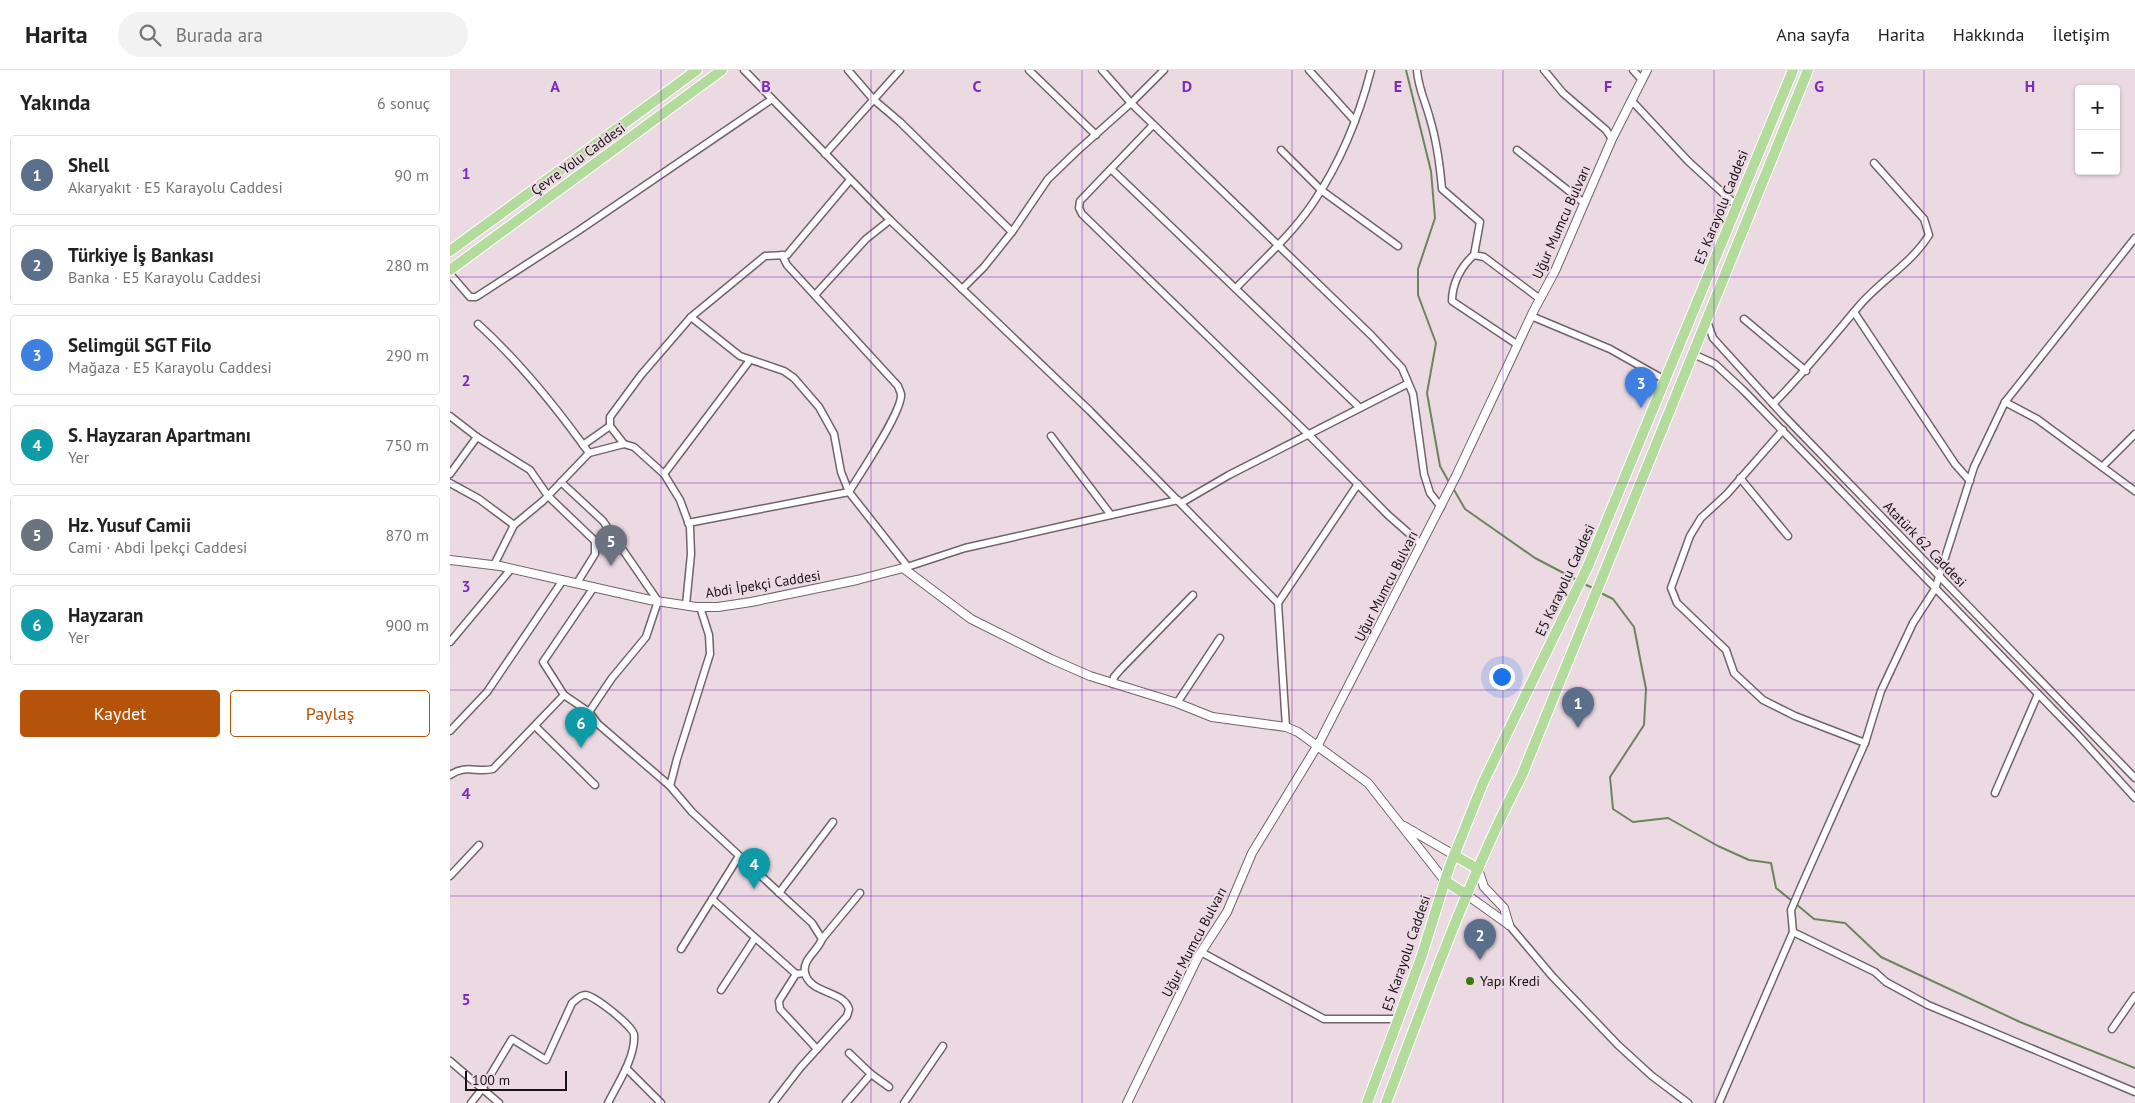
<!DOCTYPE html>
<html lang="tr">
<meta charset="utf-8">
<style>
:root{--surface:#fff;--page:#f2f2f2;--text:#222;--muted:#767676;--line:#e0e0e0;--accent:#b45309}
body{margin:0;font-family:"PT Sans",sans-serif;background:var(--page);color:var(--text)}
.controls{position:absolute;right:15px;top:15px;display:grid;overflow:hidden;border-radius:5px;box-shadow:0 1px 4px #0004}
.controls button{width:45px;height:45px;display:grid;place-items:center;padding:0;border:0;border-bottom:1px solid var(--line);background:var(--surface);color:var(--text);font:25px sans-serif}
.scale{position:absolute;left:15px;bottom:12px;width:102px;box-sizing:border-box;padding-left:5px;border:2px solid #181215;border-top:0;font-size:14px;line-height:18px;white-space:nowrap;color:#181215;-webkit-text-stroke:4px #ecdae3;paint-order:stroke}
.you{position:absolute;left:1051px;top:606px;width:18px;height:18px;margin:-12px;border:4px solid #fff;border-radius:50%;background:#1a73e8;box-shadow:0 0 0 8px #1a73e833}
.badge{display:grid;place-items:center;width:32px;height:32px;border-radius:50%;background:var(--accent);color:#fff;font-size:16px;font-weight:700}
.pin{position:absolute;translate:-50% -41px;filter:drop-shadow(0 1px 2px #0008)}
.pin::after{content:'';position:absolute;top:26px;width:18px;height:15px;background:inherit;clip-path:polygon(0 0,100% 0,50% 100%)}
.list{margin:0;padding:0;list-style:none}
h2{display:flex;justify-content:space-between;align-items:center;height:65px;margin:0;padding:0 20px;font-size:21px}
h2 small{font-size:16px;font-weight:400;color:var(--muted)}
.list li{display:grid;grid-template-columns:32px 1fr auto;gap:15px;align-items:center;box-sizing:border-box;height:80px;margin:0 10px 10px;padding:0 10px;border:1px solid var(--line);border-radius:5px}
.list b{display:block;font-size:19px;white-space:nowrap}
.list p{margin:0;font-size:16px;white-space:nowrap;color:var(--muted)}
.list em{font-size:16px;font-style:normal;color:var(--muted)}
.actions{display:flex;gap:10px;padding:15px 20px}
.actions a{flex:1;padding:11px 0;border:1px solid var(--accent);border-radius:5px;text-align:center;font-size:18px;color:var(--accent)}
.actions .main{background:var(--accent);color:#fff}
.icon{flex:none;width:28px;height:28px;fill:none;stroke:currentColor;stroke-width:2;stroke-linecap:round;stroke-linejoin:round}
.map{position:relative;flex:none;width:1685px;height:1033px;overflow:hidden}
header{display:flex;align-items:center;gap:30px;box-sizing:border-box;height:70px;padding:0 25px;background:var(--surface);border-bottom:1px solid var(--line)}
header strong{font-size:24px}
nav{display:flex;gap:28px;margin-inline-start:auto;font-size:18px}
.search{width:350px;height:45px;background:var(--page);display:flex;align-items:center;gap:12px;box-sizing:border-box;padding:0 18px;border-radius:28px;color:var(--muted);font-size:19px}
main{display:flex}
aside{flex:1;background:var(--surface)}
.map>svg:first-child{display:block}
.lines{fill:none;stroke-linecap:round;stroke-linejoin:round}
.stream{stroke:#6b865c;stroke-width:2}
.minor-casing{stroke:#72636a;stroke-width:9}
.tertiary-casing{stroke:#72636a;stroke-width:10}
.trunk-casing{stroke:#fff;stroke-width:12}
.minor{stroke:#fff;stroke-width:6}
.tertiary{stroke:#fff;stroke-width:8}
.trunk{stroke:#b2db9c;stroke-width:10}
.grid{fill:none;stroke:#7b2cbf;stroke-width:1;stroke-opacity:0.55}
.poi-dot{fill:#3d7810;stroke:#ecdae3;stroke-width:2}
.labels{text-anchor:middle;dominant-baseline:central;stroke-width:4;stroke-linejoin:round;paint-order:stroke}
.street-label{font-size:14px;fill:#181215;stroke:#ecdae3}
.poi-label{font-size:14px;fill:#181215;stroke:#ecdae3;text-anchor:start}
.grid-label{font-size:16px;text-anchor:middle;font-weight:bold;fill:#7b2cbf;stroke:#ecdae3;stroke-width:4;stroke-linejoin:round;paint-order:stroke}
</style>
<header>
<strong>Harita</strong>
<div class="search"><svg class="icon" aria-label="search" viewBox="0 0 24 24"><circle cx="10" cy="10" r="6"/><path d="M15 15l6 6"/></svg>Burada ara</div>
<nav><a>Ana sayfa</a><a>Harita</a><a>Hakkında</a><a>İletişim</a></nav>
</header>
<main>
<aside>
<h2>Yakında<small>6 sonuç</small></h2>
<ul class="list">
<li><span class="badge" style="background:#5c6f8a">1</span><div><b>Shell</b><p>Akaryakıt · E5 Karayolu Caddesi</p></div><em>90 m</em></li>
<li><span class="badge" style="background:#5c6f8a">2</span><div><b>Türkiye İş Bankası</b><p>Banka · E5 Karayolu Caddesi</p></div><em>280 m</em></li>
<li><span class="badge" style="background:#3f7fe0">3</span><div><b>Selimgül SGT Filo</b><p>Mağaza · E5 Karayolu Caddesi</p></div><em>290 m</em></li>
<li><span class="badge" style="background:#0f9aa8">4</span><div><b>S. Hayzaran Apartmanı</b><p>Yer</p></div><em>750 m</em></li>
<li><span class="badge" style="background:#6b7280">5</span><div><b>Hz. Yusuf Camii</b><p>Cami · Abdi İpekçi Caddesi</p></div><em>870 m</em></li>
<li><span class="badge" style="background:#0f9aa8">6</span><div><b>Hayzaran</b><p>Yer</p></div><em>900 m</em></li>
</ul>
<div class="actions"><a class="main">Kaydet</a><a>Paylaş</a></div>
</aside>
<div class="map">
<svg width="1685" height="1033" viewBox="0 0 1685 1033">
<rect width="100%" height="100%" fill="#ecdae3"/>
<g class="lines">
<g class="stream">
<path d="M956,0L981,101L985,148L968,199V225L986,273L977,323L990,396L1000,414"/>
<path d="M1003,418L1015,439L1085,488L1127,510"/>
<path d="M1134,514L1143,518"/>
<path d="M1149,522L1163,529L1184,557L1196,619L1194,655L1160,707L1163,739L1183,752L1218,748L1268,776L1299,790L1321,793L1326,818L1342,831"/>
<path d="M1346,834L1364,849L1395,853L1431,887L1570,952L1685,998"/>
</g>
<defs>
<g id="minor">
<path d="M294,0L440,150L640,341L828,533L836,657"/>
<path d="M398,0L423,29L450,52L562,162"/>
<path d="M579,0L646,65"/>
<path d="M652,0L681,33L922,266L952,298L963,324L974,404L980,423L991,437"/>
<path d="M859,0L905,51"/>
<path d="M967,0C968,18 976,33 980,49C987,72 990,96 992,119L1030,152L1024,185"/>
<path d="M1094,0L1113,23L1156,60L1162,69"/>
<path d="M1183,0L1192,10"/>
<path d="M1182,31L1238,91L1287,136"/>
<path d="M703,55L630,131L629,138L632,144L859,365L938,445L971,474"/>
<path d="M831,80L871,120L948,176"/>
<path d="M1067,80L1134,133"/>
<path d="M375,84L450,0"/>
<path d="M661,99L910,338"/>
<path d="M400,110L337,185L315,186L241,247L290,286L334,301L344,308L369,337L384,364L391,402L399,422L458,497"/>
<path d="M0,204L20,227H26L128,161L322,29"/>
<path d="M786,218C812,191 842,164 863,133C890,93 909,47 921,0"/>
<path d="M512,219L534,197L562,162L598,109L626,82L681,33L714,0"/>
<path d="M365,225L416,169L440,150"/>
<path d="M1404,242L1505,394L1520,411"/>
<path d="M1081,246L1160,279L1215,310"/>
<path d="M1294,249L1356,301"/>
<path d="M1257,251L1263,268L1333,345L1685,708"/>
<path d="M28,254C70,292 106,337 139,383"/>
<path d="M1068,275L1002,231C1002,214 1011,196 1024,185L1034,187L1090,229"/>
<path d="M1243,284L1265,294L1294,321L1627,664L1685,728"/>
<path d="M1555,332L1587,349L1685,421"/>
<path d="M1323,334C1354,303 1381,269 1409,236C1430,211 1462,193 1479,165L1474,149L1424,93"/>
<path d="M0,346L27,367L80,400L98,426L145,471V484L127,513"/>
<path d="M1333,360L1277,424L1251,448L1240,466L1221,518L1227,533L1276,580L1284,603L1313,630L1345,646L1415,673"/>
<path d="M601,366L661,445"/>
<path d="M174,374L160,356V347L191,305L241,247"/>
<path d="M133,375L160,356"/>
<path d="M1652,397L1685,364"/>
<path d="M0,404L27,367"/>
<path d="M214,404L300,290"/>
<path d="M1290,408L1338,466"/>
<path d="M111,412L153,451L208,531L196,567L162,608L139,642"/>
<path d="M0,413L29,429L64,455"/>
<path d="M731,433L779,405L957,314"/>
<path d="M238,453L399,422C409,405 453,341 451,324C450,321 449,319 448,316L337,195L332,185"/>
<path d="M44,495L64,455L93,431L139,383L174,374L184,377L214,404L230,430L240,457L241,484L236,535"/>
<path d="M454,498L515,478L728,430"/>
<path d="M144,517L93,592L114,625L139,642L148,654L220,716"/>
<path d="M828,533L908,414"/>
<path d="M250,537L259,565L260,584L227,689L220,716L242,742L362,853L372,869C368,881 352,889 355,903C360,924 393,920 399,939L397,946L350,998L323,1033"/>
<path d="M0,572L61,499"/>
<path d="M663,614L664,607L670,600L743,525"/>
<path d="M727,633L770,568"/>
<path d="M85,656L145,715"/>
<path d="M0,661L37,622L113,510"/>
<path d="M0,705C16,694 27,703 43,699L114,625"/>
<path d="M1545,723L1588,624"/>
<path d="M0,806L29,775"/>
<path d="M329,823L383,752"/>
<path d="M262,829L346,904L355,903"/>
<path d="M1059,855L1102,906L1168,975L1202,1006L1238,1033"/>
<path d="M1343,862L1425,902L1436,912L1478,935L1685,1022"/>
<path d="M372,869L410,823"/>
<path d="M231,879L289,786"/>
<path d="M751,882L874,949H948"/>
<path d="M346,904L329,931L330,939L367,979"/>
<path d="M271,920L305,868"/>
<path d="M1662,959L1685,926"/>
<path d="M399,983L421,1004L439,1017"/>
<path d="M0,991L49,1033"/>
<path d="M176,998L211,1033"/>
<path d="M21,1033L32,1019L62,969L96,990L122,933C126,930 130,925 135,925C144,925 184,957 184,965C186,986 167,1015 158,1033"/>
<path d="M396,1033L421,1004"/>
<path d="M454,1033L493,976"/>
<path d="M1269,1033L1343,862L1341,840L1350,819L1415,673L1431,621L1463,553L1485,519L1524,397L1555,332L1685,168"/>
</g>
<g id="tertiary">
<path d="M0,490L50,496L200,530L246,537H268L301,532L407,510L453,498L521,549L601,589L640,606L727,633L762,647L836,657L848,662L918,713L995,811"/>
<path d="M954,756L1004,785"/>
<path d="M1028,799L1034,817L1054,838L1059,855"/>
<path d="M1017,825L1059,855"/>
<path d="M677,1033L748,887L777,842L802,783L869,673L1006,406L1083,242L1105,201L1162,69L1197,0"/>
</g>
<g id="trunk">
<path d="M0,181L247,0"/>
<path d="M0,200L272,0"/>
<path d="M1004,785L1028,799"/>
<path d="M995,811L1017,825"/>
<path d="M917,1033L971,888L999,798L1033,713L1138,496L1343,0"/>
<path d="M936,1033C978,923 1018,810 1072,705L1358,0"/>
</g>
</defs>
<use href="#minor" class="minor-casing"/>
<use href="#tertiary" class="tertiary-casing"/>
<use href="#trunk" class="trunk-casing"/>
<use href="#minor" class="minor"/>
<use href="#tertiary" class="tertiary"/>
<use href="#trunk" class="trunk"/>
</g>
<path class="grid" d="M211,0V1033M421,0V1033M632,0V1033M842,0V1033M1053,0V1033M1264,0V1033M1474,0V1033M0,207H1685M0,413H1685M0,620H1685M0,826H1685"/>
<circle class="poi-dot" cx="1020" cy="911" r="5"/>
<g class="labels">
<g class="street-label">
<text transform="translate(128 89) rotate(-36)">Çevre Yolu Caddesi</text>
<text transform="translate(1271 137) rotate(-68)">E5 Karayolu Caddesi</text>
<text transform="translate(1111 152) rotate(-66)">Uğur Mumcu Bulvarı</text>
<text transform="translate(1475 474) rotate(46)">Atatürk 62 Caddesi</text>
<text transform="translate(1115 510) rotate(-65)">E5 Karayolu Caddesi</text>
<text transform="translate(313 514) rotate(-9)">Abdi İpekçi Caddesi</text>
<text transform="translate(936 516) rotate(-63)">Uğur Mumcu Bulvarı</text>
<text transform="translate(744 872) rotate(-62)">Uğur Mumcu Bulvarı</text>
<text transform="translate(956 883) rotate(-71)">E5 Karayolu Caddesi</text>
</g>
<g class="poi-label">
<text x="1030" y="911">Yapı Kredi</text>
</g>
</g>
<g class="grid-label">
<text x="105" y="22">A</text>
<text x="316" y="22">B</text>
<text x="527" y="22">C</text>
<text x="737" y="22">D</text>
<text x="948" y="22">E</text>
<text x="1158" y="22">F</text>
<text x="1369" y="22">G</text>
<text x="1580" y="22">H</text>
<text x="16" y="109">1</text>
<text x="16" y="316">2</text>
<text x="16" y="522">3</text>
<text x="16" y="729">4</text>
<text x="16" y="935">5</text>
</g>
</svg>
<div class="controls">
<button>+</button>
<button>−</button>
</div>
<div class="scale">100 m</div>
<div class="you"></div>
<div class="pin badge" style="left:1128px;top:658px;background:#5c6f8a">1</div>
<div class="pin badge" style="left:1030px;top:890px;background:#5c6f8a">2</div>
<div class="pin badge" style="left:1191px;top:338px;background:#3f7fe0">3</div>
<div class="pin badge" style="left:304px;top:819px;background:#0f9aa8">4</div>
<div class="pin badge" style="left:161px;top:496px;background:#6b7280">5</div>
<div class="pin badge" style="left:131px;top:678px;background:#0f9aa8">6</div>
</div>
</main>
